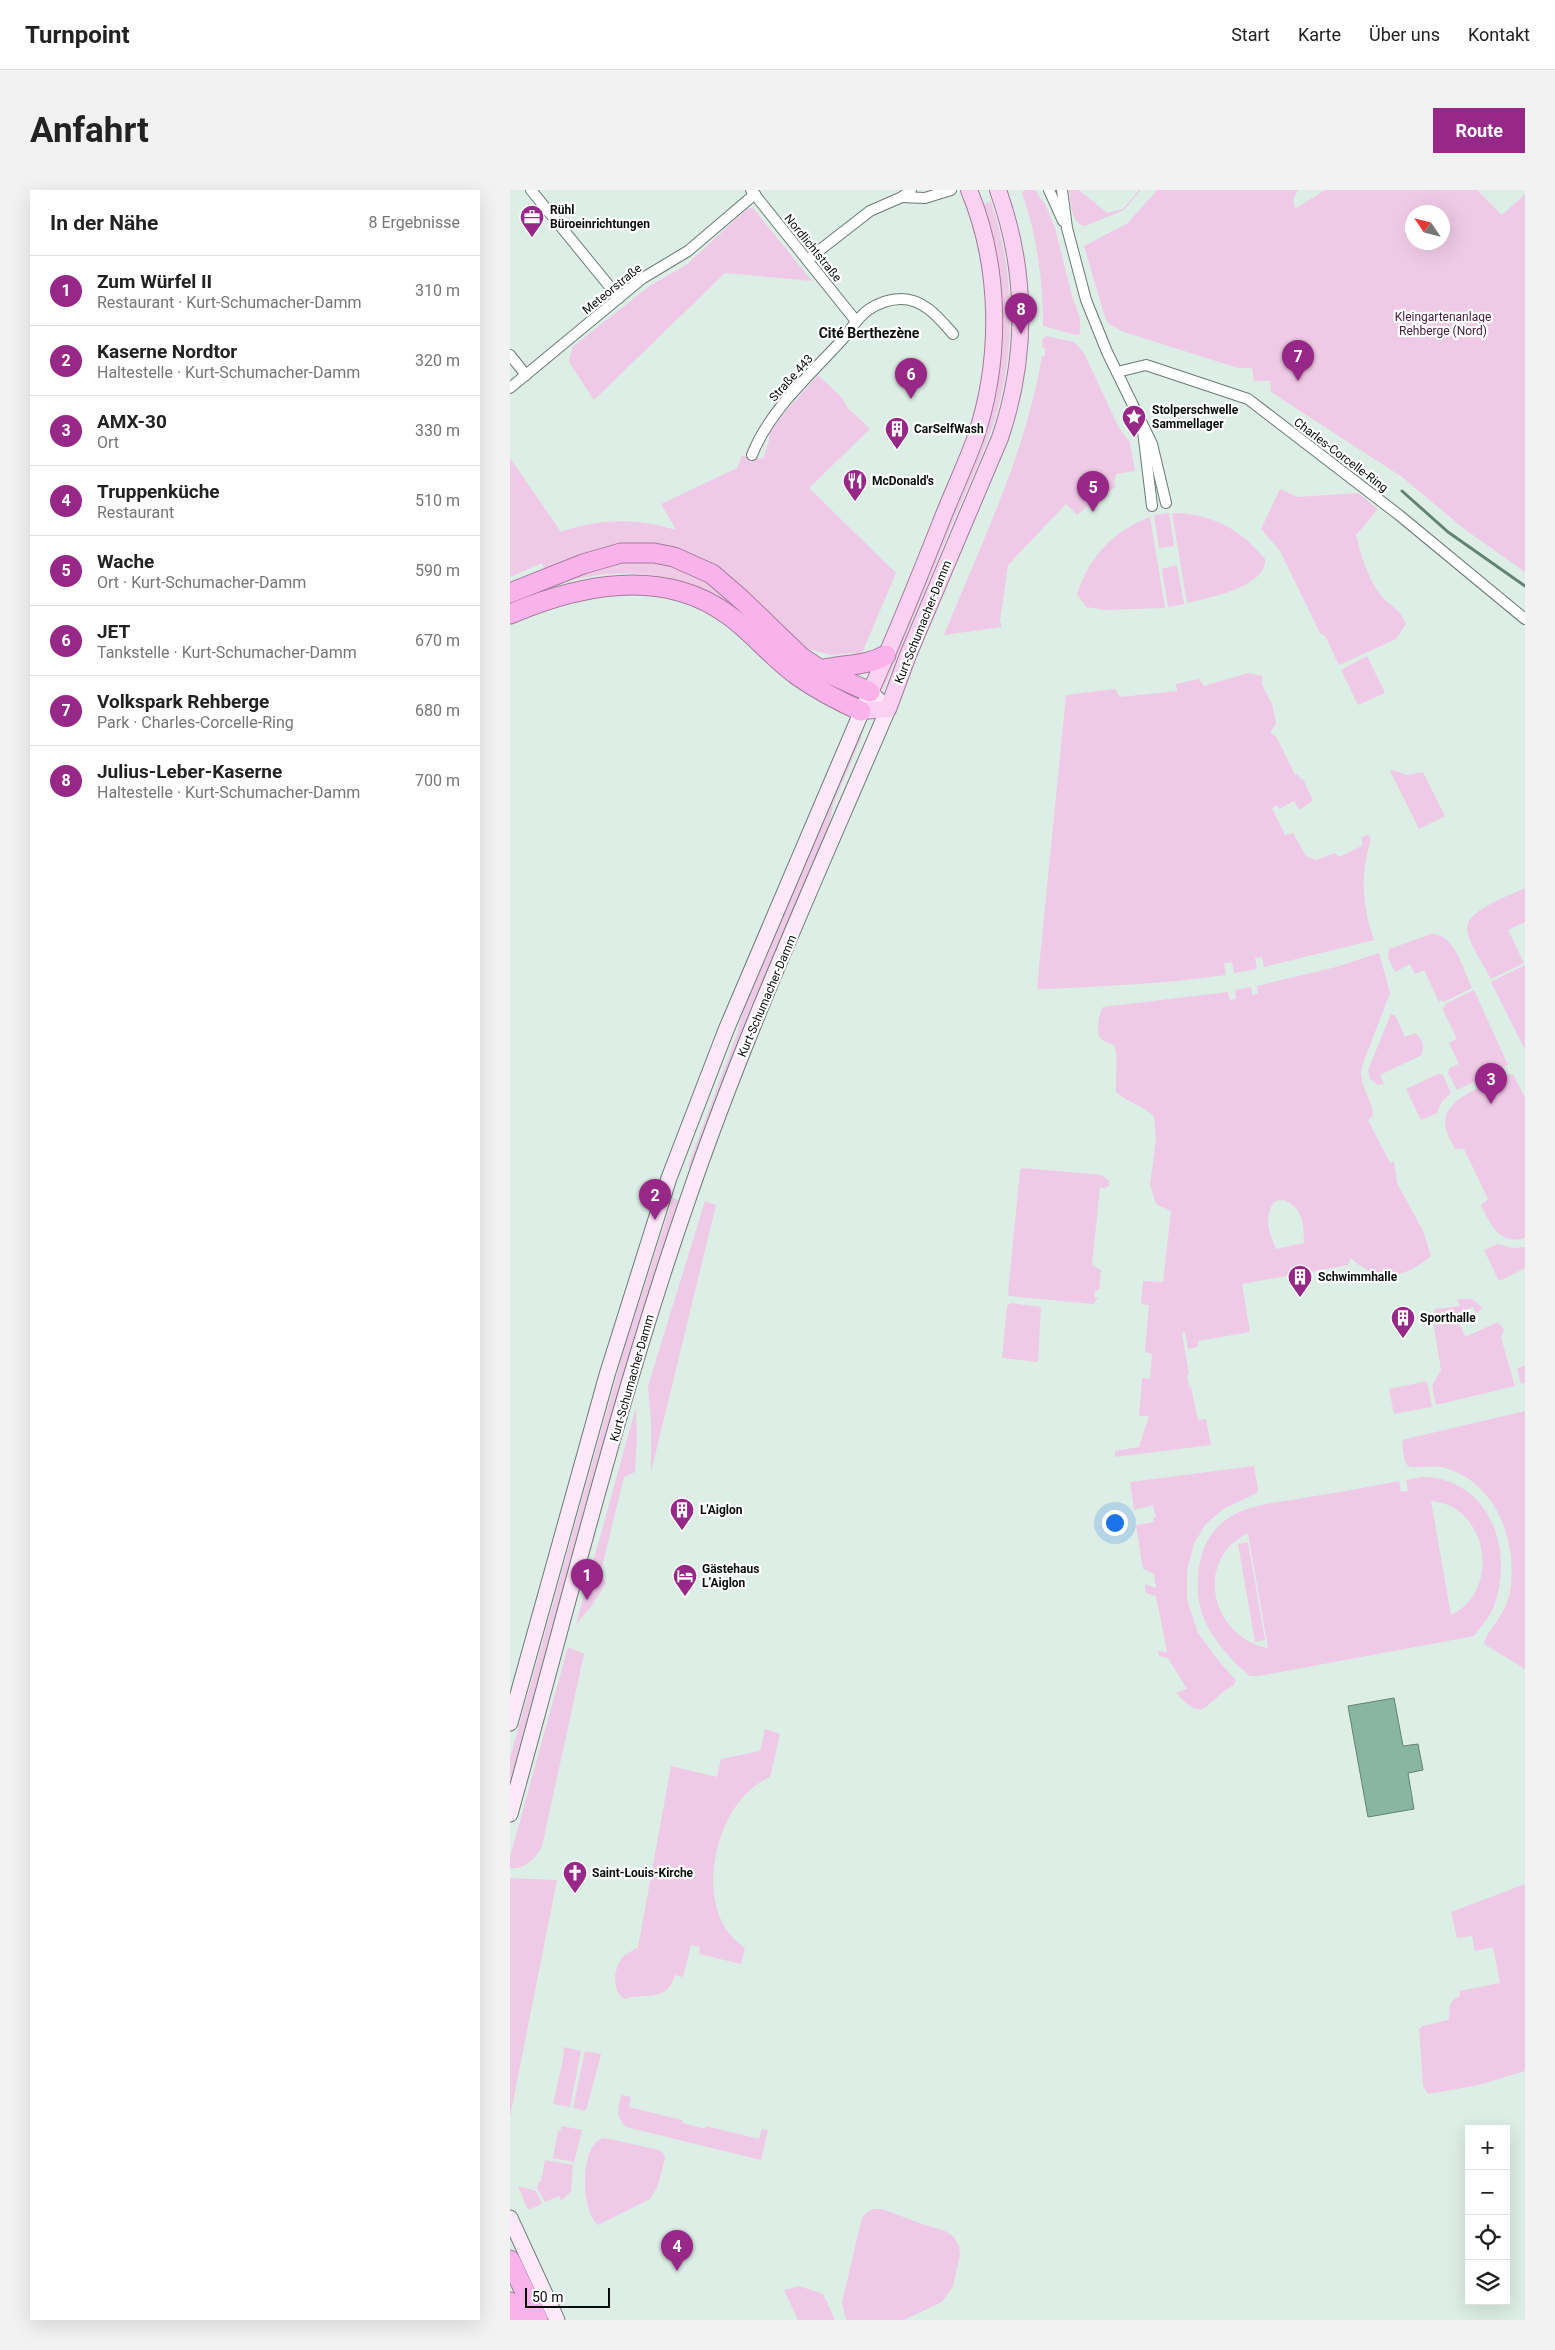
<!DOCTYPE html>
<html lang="de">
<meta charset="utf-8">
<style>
:root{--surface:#fff;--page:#f2f2f2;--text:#222;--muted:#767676;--line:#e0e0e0;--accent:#972887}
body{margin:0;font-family:Roboto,sans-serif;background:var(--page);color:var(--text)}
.controls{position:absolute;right:15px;bottom:15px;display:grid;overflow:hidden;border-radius:0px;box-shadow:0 5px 20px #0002}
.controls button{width:45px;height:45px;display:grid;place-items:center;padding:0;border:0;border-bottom:1px solid var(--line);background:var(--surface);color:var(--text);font:25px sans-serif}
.compass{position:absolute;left:895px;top:15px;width:45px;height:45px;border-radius:50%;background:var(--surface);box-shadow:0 5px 20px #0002;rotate:305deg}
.scale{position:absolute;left:15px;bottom:12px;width:85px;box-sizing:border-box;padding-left:5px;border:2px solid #080d0b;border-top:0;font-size:14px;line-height:18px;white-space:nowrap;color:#080d0b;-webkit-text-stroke:4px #fff;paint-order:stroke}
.you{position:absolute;left:604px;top:1332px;width:18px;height:18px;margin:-12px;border:4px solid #fff;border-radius:50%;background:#1a73e8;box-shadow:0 0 0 8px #1a73e833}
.badge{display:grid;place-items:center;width:32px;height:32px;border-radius:50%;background:var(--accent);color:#fff;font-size:16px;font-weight:700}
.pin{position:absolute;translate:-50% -41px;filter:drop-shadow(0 1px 2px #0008)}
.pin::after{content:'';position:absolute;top:26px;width:18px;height:15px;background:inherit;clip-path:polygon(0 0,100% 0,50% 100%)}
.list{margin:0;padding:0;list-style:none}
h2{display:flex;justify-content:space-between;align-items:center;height:65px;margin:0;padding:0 20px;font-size:21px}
h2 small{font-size:16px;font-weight:400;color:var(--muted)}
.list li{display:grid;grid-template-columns:32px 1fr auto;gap:15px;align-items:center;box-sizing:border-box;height:70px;padding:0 20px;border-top:1px solid var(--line)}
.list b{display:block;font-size:19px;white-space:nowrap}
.list p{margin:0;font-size:16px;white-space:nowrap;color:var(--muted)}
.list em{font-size:16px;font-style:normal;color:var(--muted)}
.icon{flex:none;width:28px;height:28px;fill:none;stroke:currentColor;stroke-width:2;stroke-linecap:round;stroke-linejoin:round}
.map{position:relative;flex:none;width:1015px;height:2130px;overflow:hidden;border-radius:0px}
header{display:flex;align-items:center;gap:30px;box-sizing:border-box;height:70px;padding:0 25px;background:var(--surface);border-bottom:1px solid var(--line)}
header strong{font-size:24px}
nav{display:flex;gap:28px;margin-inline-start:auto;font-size:18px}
.intro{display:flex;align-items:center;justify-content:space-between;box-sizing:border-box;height:120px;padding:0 30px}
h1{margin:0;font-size:35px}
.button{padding:12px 22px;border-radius:0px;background:var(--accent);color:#fff;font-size:18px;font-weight:700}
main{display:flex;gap:30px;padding:0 30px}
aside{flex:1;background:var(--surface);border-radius:0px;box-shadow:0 5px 20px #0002}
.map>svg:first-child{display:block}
.green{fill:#efcae6;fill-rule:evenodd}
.water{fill:#88b6a1;stroke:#628374}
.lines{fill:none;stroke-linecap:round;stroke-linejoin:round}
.stream{stroke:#628374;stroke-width:3}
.minor-casing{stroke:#6b7a73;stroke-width:12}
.secondary-casing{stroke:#6b7a73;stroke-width:17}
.primary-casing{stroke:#a5799c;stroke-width:18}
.motorway-casing{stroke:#a5799c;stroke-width:21}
.minor{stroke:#fff;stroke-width:10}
.secondary{stroke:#fde8f9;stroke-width:15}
.primary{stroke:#fbd1f2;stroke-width:16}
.motorway{stroke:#f9b3ea;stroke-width:19}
.labels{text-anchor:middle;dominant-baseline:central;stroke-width:4.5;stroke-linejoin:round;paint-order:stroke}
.poi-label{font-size:12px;font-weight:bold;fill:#080d0b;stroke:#fff;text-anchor:start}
.street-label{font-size:12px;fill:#080d0b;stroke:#fff}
.park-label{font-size:12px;fill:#46193e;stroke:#fff}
.neighbourhood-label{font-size:14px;font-weight:bold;fill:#080d0b;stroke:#fff}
</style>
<header>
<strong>Turnpoint</strong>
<nav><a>Start</a><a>Karte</a><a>Über uns</a><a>Kontakt</a></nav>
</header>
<div class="intro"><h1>Anfahrt</h1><a class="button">Route</a></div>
<main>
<aside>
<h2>In der Nähe<small>8 Ergebnisse</small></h2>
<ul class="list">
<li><span class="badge">1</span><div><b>Zum Würfel II</b><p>Restaurant · Kurt-Schumacher-Damm</p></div><em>310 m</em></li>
<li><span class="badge">2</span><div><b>Kaserne Nordtor</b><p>Haltestelle · Kurt-Schumacher-Damm</p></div><em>320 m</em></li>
<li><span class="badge">3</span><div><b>AMX-30</b><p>Ort</p></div><em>330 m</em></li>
<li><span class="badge">4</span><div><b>Truppenküche</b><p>Restaurant</p></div><em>510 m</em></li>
<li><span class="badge">5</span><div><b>Wache</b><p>Ort · Kurt-Schumacher-Damm</p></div><em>590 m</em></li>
<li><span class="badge">6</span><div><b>JET</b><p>Tankstelle · Kurt-Schumacher-Damm</p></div><em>670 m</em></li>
<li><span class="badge">7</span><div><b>Volkspark Rehberge</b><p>Park · Charles-Corcelle-Ring</p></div><em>680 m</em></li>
<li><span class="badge">8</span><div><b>Julius-Leber-Kaserne</b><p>Haltestelle · Kurt-Schumacher-Damm</p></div><em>700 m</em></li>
</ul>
</aside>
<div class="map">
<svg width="1015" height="2130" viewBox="0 0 1015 2130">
<rect width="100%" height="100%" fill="#ddeee6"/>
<g class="green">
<path d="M514,0H525L536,16L545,38L562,106L570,128V144L566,145L533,136C533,90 527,46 512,3Z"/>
<path d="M559,0H569L597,23L613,19L629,0H631L614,20L575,36C561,34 561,12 559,0Z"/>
<path d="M647,0H788L783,9L785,19L815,0H967L992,25L1015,4V382L953,338L892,287L761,202L760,191H744L742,178H728L614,142L599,134L595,127L574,56L618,33ZM932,22V52H902V22Z"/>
<path d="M481,11C507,91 507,173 477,252C467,279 454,305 443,332C420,388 396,444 373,500L370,498L472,257C497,177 498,94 474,14Z"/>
<path d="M238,18H243L302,91L215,83L84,210L59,172L62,157L141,95L176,75Z"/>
<path d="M536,146L564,152L574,163L608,236L620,253L625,281L606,284L604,293L606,297L586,309L567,325L556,314L498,375L490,431L492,437L434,445C471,354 516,263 532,166H535V158L532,157L533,149Z"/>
<path d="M308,185L332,208L338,218L360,239L299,298L386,383L352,463L346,466L344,463L321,465L290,457L205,377L171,361L104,356L87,360L36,382L32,373L0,387V268L51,342C89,328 127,328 166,340L151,314L227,278L232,266L253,269L259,250V240Z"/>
<path d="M770,299L787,307L848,303L868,319L846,345C851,366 857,385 869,403C879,417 889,416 896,434L886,449L829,475L815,446L810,443L770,361L751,339Z"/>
<path d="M659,323L664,356L649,358L644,325Z"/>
<path d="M662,323C700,323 731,339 755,369C757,397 698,408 677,413Z"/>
<path d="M640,327L655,418L596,420L576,417L567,404C579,367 603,341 640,327Z"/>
<path d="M135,369L185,382L233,420L231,422C167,381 121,374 46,394L87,376Z"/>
<path d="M667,375L674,414L658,417L652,379Z"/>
<path d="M857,466L875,503L848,515L831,480Z"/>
<path d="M738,483L752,486V495L762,514L766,534L760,542L767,548L785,585L788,584L791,590L793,589L803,611L789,620L784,611L769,619L767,615L762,618L775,645L783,643L796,666L806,670L825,663L829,667L853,655L851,648L858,644L861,649C850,684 852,715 864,750L754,777L752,767L745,768L747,779L724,783L722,772L714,773L716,785L708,786C648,794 590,797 530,799L527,798L556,505L605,499L610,507L668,501L665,494L689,489L694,496Z"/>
<path d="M348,544L352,546L323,615L320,632L231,845L180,979L178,976L227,844L233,822Z"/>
<path d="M883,580L897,585L913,582L935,626L909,639L880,581Z"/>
<path d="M1015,698V732L998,740L1014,773L981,789C975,777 958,752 957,739C956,720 999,706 1015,698Z"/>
<path d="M921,744C944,742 954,781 962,798L934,812L932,810L929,812L914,780L905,784L900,774L885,782L878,768L879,759Z"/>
<path d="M869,763L880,803L852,876L851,884L853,895L862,917L863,926L858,930L880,973L884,971L887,993L913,1041L921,1066C894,1089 869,1093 840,1068L838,1075L732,1094L740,1142L688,1151V1157L678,1159L675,1142L672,1143L679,1185H677L679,1197H681L688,1230L696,1229L701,1255L605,1267V1261L629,1257L639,1226H629L632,1188L640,1189L642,1164L635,1162L639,1115L631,1114L633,1091L653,1092L661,1021L646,1014L640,995L646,949L644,927C635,916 618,913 606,902C605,887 609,868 604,855C600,853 593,852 590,848C586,841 589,823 593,817L718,802L720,810L726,809L725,800L741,797L742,805L748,804L747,796L826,777ZM773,1010C793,1017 794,1034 794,1053L766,1059C759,1043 753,1025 765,1011Z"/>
<path d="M1015,775V860L981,792Z"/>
<path d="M964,800L998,875L947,900L938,883L939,878L949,874L939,853L947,849L932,818L936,816L935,814Z"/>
<path d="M881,824L885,825L895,847L905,843C912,848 916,859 910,866L870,885L874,894L868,895L860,889L858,880Z"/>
<path d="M928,884L933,885L941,903L932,911L927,923L911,930L896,899Z"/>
<path d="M1000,884H1003L1015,908V1048C990,1056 980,1034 971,1015L978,1009L954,959H945C941,951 934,940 935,930C938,906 981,893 1000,884Z"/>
<path d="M513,978L592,985L599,991V996L594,998L590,997L582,1075L591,1080L589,1100H585L584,1107L588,1108L583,1114L499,1106L498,1103L510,980Z"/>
<path d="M163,1008L170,1011L0,1599V1568L115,1156Z"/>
<path d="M195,1011L206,1015L141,1282V1230L138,1196Z"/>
<path d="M988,1054L1003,1058L1015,1057V1078L989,1091L974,1060Z"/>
<path d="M947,1109H962L973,1118L966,1123L963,1117L946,1124L955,1147L988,1132L994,1140L991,1148L1005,1196L926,1215L922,1196L931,1180L923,1132L925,1119L950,1116Z"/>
<path d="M501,1113L531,1117L528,1172L492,1168L497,1116Z"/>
<path d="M1015,1175V1193L1011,1194L1007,1179Z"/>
<path d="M917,1191L922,1217L884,1224L879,1199Z"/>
<path d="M126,1217L127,1247L125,1282L114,1287L90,1385L96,1393L81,1417L66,1434Z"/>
<path d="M1015,1221V1479L974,1454C976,1444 982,1439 987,1431C994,1421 1000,1408 1001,1395C1006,1346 984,1290 932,1277C924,1275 902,1279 898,1276C893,1271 893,1257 892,1250Z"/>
<path d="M744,1276L748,1299L747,1303L713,1319L695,1335L684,1354L677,1380V1410L688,1443L711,1474L726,1490L724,1495C696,1509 695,1538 666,1502L677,1499L658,1468L649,1466L648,1461L657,1462L646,1406L636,1403L635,1394L646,1398L644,1384L633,1379L626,1335L644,1332L643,1328L646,1327L643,1315L624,1320L620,1292Z"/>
<path d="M913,1287C978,1288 1004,1358 985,1413C981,1426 971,1436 964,1446L749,1486H740L735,1482C707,1456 684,1427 688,1387C689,1367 696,1346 712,1333C735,1313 770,1313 799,1307C829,1302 859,1297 889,1291L891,1302L898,1301L896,1290ZM921,1311C978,1315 992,1401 941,1425ZM738,1343L758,1458H757C701,1446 683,1370 738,1343Z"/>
<path d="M738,1352L755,1450L745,1452L728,1354Z"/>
<path d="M58,1457L74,1464L32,1656C25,1669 15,1680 0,1678V1667Z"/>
<path d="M255,1539L270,1544L260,1587C253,1591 245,1595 240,1600C210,1626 195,1684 208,1722C213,1738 222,1749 235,1758L231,1774L189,1764L190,1757L181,1755L173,1787L165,1785C158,1813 136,1802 114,1809C102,1800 103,1782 111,1769C114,1764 123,1761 128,1757L161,1576L207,1587L211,1569L250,1561Z"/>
<path d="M0,1688L47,1690L0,1927Z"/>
<path d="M1015,1694V1881L969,1895L918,1904L913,1896L909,1839L913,1836L938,1830C943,1819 934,1813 950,1806L949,1801L990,1793L983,1757L965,1761L962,1746L947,1748L941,1722Z"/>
<path d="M54,1857L71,1861L60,1917L43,1914L53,1870Z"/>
<path d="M75,1861L91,1864L76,1921L63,1918Z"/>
<path d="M111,1905L121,1907L119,1917L172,1930V1933L195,1939L196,1936L249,1949L252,1939L258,1940L251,1970L116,1937C105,1927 108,1918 111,1905Z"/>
<path d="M52,1936L72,1940L64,1972L43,1968L48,1941H50Z"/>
<path d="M95,1948L149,1960L153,1963L155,1968L147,1998L140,2009L88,2035C70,2021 69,1951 95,1948Z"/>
<path d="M35,1970L63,1975L61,2001L51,2011L49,2006L35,2012L27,1998L29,1991H31Z"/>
<path d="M8,1996L26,2001L32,2014L18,2020Z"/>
<path d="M364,2019H372L412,2034L435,2041L444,2047L449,2056L450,2065L443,2096L432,2112L394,2130H336L332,2112L352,2028L357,2022Z"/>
<path d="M289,2096L313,2104L325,2130H288L274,2100Z"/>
</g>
<path class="water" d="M884,1508L893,1556L908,1554L913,1580L898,1583L904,1619L858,1627L838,1516Z"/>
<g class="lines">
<path class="stream" d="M892,301L938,342L1015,396"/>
<defs>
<g id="minor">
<path d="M21,0L109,108"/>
<path d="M241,0L346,131"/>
<path d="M539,0L553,31"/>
<path d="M552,0L557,38L576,110L597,162L642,254L656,313"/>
<path d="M392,7L415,8L441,0"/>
<path d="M297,70L360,21L392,7L401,0"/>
<path d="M0,165L16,185"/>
<path d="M607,182L636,175L738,209L889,325L1015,429"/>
<path d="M0,198L133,88L178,61L245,4"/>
<path d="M633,241L642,316"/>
<path d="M242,265C259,221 299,186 331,151C340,141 347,128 358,120C367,114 380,109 391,109C414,109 429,128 443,144"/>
</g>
<g id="secondary">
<path d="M0,1533L97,1185L159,988L216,840L360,502L378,519C309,681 235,842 178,1009C108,1210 57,1419 0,1624"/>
<path d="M0,2028L47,2130"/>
</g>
<g id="primary">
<path d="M360,502C385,448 407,392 429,337C440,308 454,279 465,249C492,170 491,77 459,0"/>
<path d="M351,521L378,519L398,465L490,248C518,166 517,81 488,0"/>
</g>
<g id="motorway">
<path d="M0,403L73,374L111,363H144L164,367L202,384L232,410L291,467L311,480L360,502"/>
<path d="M0,424C68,395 152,377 217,424C243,442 262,468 288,486C308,500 329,511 351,521"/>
<path d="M311,480C333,474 356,477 376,465"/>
<path d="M0,2070L28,2130"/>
<path d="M0,2112L9,2130"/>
</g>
</defs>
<use href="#minor" class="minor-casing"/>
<use href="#secondary" class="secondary-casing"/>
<use href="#primary" class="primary-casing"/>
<use href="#motorway" class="motorway-casing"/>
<use href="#minor" class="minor"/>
<use href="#secondary" class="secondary"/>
<use href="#primary" class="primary"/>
<use href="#motorway" class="motorway"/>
</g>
<defs>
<symbol id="office-pin" viewBox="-11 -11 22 30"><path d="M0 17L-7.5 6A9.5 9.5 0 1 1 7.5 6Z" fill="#972887" stroke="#fff"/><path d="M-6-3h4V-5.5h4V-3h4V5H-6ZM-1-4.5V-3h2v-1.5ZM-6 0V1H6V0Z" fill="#fff"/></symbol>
<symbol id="sight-pin" viewBox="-11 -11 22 30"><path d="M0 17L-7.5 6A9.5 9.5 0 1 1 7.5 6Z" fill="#972887" stroke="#fff"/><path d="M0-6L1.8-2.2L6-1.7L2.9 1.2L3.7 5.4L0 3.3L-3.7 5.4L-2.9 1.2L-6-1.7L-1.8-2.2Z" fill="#fff"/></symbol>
<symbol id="building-pin" viewBox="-11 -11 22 30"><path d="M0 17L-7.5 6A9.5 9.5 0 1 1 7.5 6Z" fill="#972887" stroke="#fff"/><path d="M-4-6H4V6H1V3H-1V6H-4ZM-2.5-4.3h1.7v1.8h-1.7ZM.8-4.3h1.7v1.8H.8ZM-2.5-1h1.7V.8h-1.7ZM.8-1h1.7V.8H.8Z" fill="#fff"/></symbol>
<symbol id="restaurant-pin" viewBox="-11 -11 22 30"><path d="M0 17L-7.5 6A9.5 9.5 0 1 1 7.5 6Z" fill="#972887" stroke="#fff"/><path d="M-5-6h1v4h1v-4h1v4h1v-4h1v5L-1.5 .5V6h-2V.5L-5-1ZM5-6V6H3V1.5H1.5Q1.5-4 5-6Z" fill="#fff"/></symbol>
<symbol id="hotel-pin" viewBox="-11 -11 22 30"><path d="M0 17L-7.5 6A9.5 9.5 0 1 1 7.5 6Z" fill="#972887" stroke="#fff"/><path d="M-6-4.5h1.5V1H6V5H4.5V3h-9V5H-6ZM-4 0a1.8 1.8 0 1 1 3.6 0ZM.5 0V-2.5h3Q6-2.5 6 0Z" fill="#fff"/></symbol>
<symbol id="church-pin" viewBox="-11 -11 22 30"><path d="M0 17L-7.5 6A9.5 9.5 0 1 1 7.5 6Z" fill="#972887" stroke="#fff"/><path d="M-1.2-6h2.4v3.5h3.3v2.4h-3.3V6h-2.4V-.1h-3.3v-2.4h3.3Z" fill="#fff"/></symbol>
</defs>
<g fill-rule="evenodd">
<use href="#office-pin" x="8" y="13" width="28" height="38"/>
<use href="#sight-pin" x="610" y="213" width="28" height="38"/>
<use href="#building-pin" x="373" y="225" width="28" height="38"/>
<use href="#restaurant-pin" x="331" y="277" width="28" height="38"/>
<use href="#building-pin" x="776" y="1073" width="28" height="38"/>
<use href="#building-pin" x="879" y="1114" width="28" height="38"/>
<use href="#building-pin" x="158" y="1306" width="28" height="38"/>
<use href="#hotel-pin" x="161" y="1372" width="28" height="38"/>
<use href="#church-pin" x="51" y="1669" width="28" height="38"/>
</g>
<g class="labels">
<g class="poi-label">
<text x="40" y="20">Rühl<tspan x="40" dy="14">Büroeinrichtungen</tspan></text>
<text x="642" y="220">Stolperschwelle<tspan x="642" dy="14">Sammellager</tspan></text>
<text x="404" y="239">CarSelfWash</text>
<text x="362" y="291">McDonald's</text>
<text x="808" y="1087">Schwimmhalle</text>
<text x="910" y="1128">Sporthalle</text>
<text x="190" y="1320">L'Aiglon</text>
<text x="192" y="1379">Gästehaus<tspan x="192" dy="14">L’Aiglon</tspan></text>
<text x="82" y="1683">Saint-Louis-Kirche</text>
</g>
<g class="street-label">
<text transform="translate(303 58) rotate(51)">Nordlichtstraße</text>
<text transform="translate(102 99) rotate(-39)">Meteorstraße</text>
<text transform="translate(281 188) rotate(-48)">Straße 443</text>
<text transform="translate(831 265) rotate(37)">Charles-Corcelle-Ring</text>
<text transform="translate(413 432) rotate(-68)">Kurt-Schumacher-Damm</text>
<text transform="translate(257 806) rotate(-67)">Kurt-Schumacher-Damm</text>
<text transform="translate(122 1188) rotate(-74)">Kurt-Schumacher-Damm</text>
</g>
<g class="park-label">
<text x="933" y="127">Kleingartenanlage<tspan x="933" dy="14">Rehberge (Nord)</tspan></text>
</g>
<g class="neighbourhood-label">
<text x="359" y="143">Cité Berthezène</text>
</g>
</g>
</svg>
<div class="controls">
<button>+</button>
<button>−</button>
<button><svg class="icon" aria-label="locate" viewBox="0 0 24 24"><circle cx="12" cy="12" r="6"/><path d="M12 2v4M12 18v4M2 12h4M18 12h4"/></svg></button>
<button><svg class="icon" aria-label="layers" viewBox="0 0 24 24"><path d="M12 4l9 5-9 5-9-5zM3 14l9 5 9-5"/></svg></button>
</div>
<svg class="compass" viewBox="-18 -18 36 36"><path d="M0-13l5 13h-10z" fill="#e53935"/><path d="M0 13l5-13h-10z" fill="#767676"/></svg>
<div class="scale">50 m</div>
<div class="you"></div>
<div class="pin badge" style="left:77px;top:1410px">1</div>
<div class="pin badge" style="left:145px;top:1030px">2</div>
<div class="pin badge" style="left:981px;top:914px">3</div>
<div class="pin badge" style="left:167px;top:2081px">4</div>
<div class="pin badge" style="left:583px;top:322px">5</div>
<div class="pin badge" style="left:401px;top:209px">6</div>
<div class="pin badge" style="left:788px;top:191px">7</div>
<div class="pin badge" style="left:511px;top:144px">8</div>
</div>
</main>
